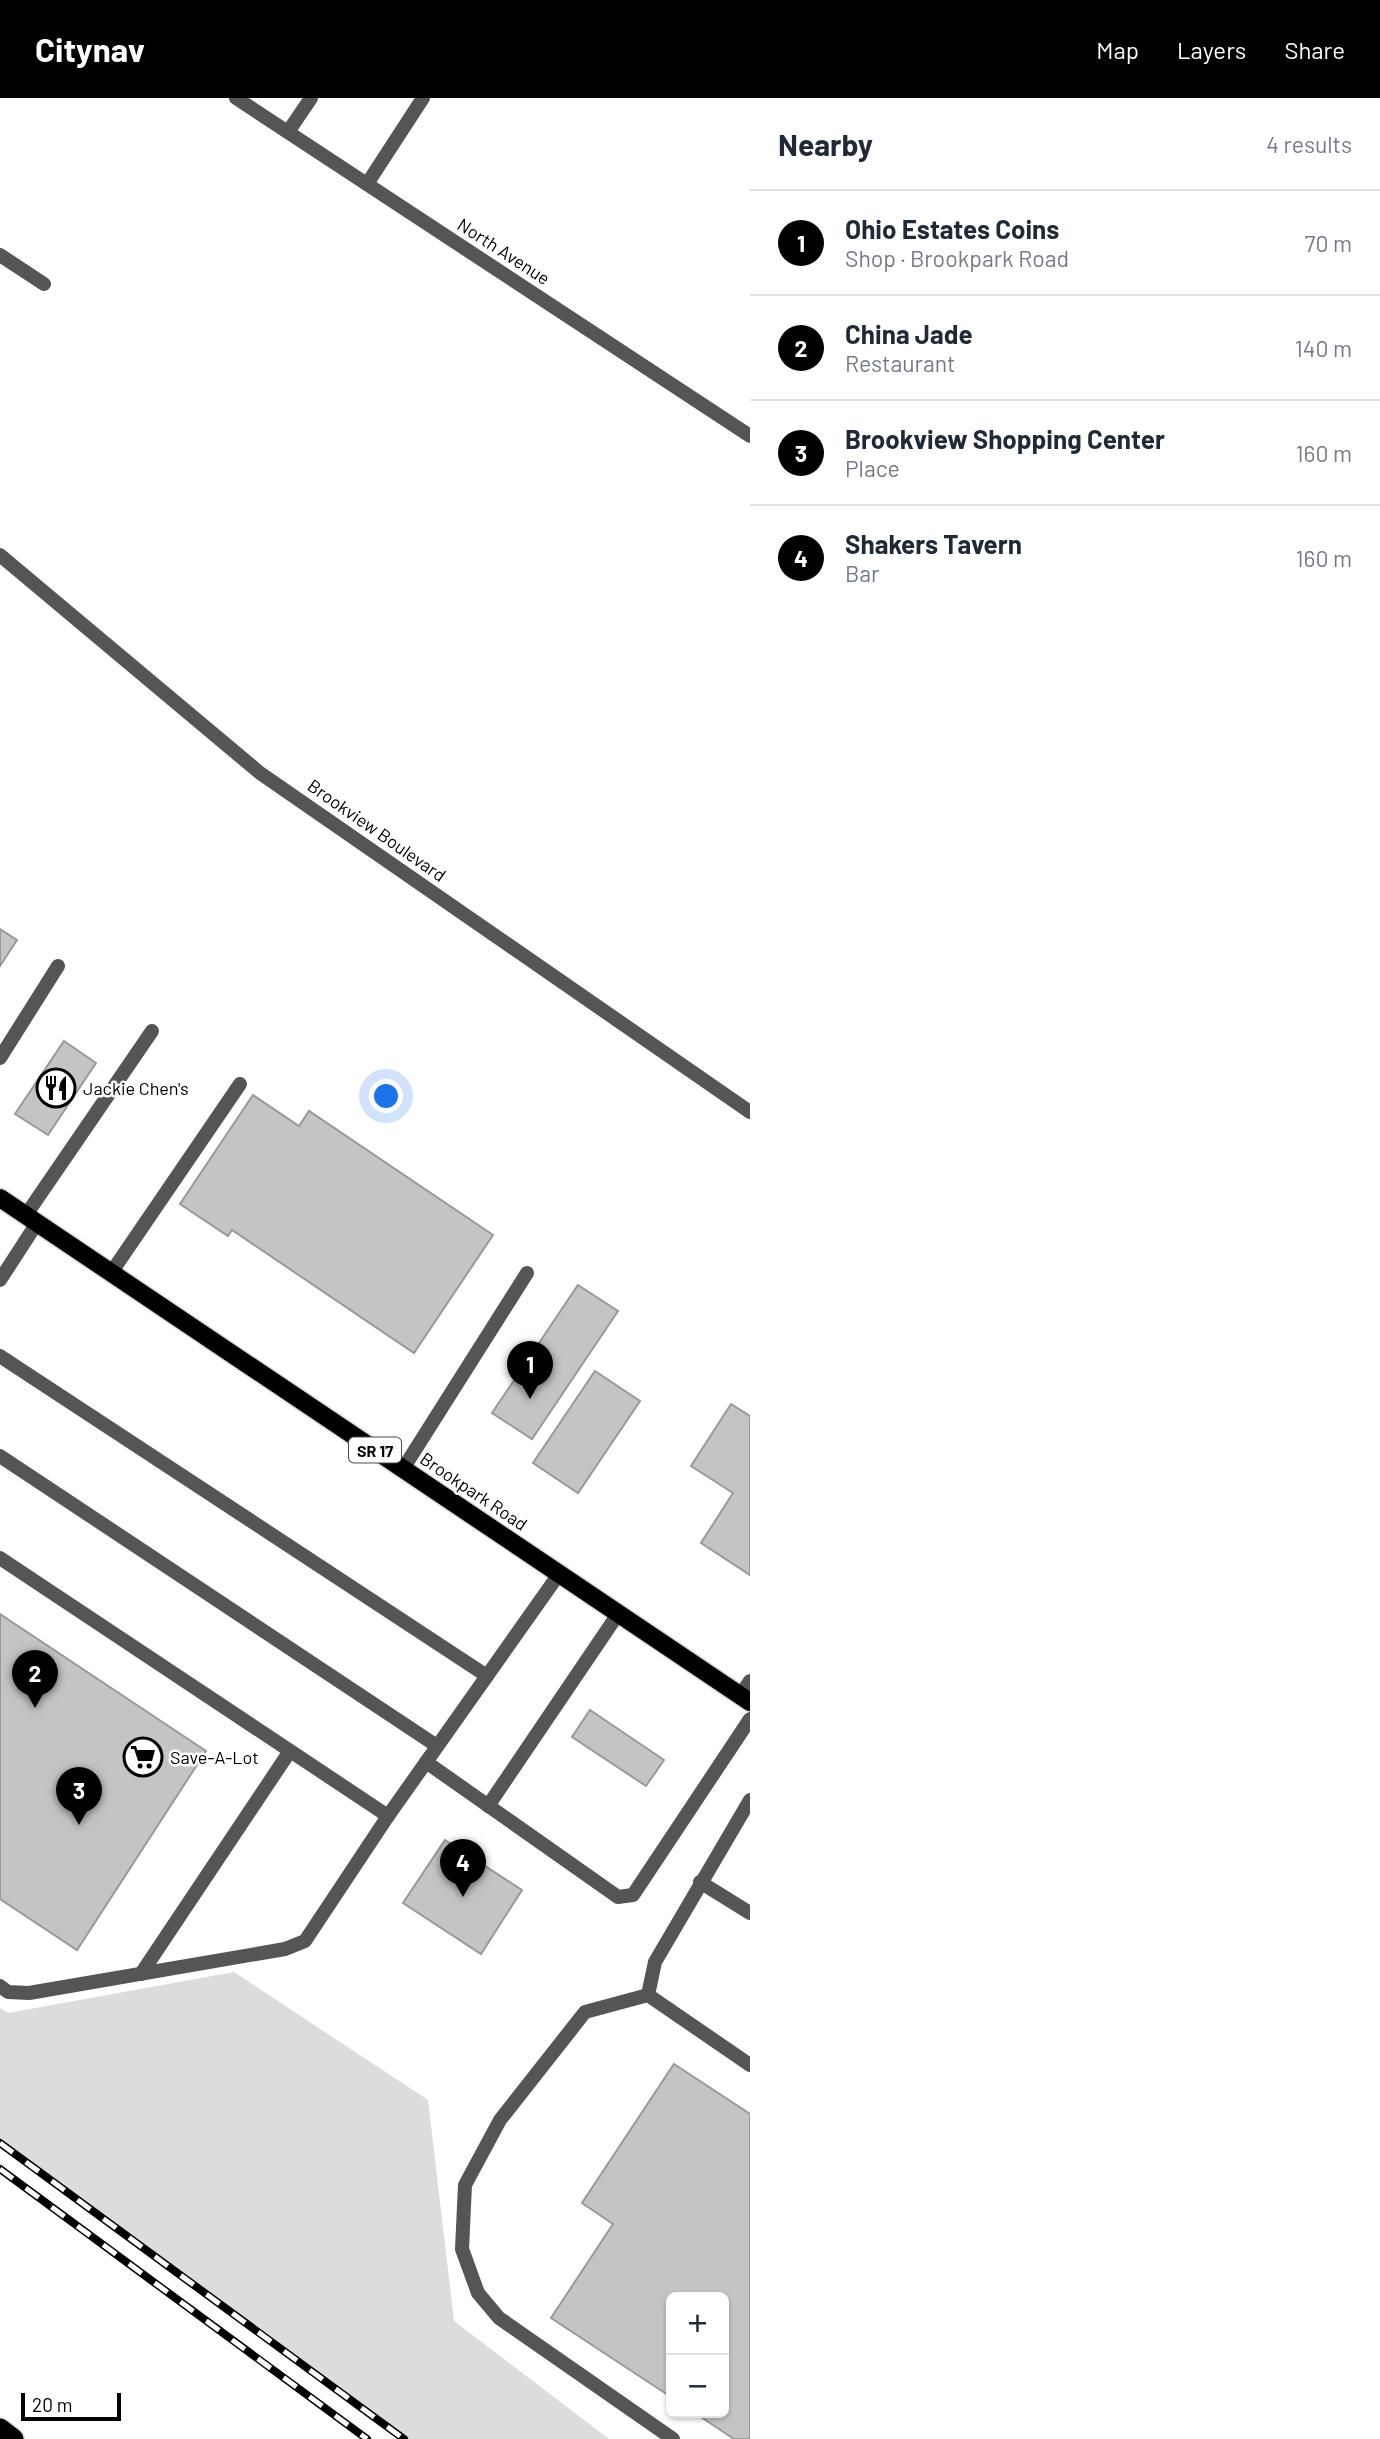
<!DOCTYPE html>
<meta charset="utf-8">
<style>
:root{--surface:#fff;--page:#f6f6f7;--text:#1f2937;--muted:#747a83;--line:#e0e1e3;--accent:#000}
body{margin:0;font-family:Barlow,sans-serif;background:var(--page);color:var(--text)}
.controls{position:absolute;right:21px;bottom:21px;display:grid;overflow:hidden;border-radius:10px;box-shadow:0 2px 5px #0004}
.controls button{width:63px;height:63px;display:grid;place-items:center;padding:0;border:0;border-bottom:2px solid var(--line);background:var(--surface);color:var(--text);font:35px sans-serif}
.scale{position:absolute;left:21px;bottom:18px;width:100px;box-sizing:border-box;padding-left:7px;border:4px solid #000;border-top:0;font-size:19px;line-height:24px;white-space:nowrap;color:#000;-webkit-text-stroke:5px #fff;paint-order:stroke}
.you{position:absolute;left:387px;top:999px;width:24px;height:24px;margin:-18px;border:5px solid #fff;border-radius:50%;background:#1a73e8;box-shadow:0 0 0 10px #1a73e833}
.badge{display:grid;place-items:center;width:46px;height:46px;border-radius:50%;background:var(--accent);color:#fff;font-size:23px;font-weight:700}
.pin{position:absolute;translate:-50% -58px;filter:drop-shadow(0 2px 4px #0008)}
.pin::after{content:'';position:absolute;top:37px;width:24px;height:21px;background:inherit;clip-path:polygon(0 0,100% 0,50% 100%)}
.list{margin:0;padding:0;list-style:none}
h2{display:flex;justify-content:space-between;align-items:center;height:91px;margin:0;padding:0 28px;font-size:30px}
h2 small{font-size:23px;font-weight:400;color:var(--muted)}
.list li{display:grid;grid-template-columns:46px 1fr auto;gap:21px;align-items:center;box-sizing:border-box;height:105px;padding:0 28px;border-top:2px solid var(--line)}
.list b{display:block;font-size:26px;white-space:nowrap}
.list p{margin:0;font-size:23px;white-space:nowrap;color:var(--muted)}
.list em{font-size:23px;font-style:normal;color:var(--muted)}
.map{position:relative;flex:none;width:750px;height:2341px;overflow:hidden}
header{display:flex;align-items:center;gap:42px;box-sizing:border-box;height:98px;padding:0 35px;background:var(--accent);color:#fff}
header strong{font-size:33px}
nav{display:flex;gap:38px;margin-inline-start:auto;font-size:24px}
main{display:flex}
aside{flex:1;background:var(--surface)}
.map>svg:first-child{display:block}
.green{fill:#dcdcdc}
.building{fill:#c4c4c4;stroke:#999;stroke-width:2}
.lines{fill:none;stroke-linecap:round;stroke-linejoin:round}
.primary-casing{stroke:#dbdbdb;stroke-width:21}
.motorway-casing{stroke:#dbdbdb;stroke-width:24}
.service{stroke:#555;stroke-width:14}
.minor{stroke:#555;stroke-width:14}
.primary{stroke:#000;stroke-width:18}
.motorway{stroke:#000;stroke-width:21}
.rail-casing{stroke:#000;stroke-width:8}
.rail{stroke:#fff;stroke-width:5;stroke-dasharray:16;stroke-linecap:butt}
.labels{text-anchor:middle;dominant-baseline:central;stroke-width:5;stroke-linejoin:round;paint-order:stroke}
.shield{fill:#fff;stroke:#4c4c4c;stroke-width:2}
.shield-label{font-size:16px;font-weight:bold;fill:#000}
.street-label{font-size:18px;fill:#000;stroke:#fff}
.poi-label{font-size:18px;fill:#000;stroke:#fff;text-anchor:start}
</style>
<header>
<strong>Citynav</strong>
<nav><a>Map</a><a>Layers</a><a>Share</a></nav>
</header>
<main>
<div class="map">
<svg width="750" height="2341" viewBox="0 0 750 2341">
<rect width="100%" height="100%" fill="#fff"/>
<path class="green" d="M234,1874L428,2002L454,2223L609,2341H404L0,2045V1910L8,1915Z"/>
<g class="building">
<path d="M0,831L17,842L0,868Z"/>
<path d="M64,943L96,965L48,1037L15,1016Z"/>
<path d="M253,997L299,1028L309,1013L493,1137L414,1255L232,1132L228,1138L180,1106Z"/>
<path d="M578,1187L618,1213L532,1341L492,1315Z"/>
<path d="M595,1273L640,1303L578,1395L533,1365Z"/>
<path d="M731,1306L750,1318V1477L701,1445L733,1395L691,1368Z"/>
<path d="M0,1516L206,1653L77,1852L0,1801Z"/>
<path d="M590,1612L664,1662L646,1688L572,1639Z"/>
<path d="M445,1742L522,1792L481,1856L403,1805Z"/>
<path d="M674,1966L750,2016V2341H734L695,2315H724V2199H671V2299L551,2220L613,2126L582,2105Z"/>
</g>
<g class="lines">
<defs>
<path id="primary" d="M0,1100L750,1604"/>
<path id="motorway" d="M0,2331L13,2341"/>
</defs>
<use href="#primary" class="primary-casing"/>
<use href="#motorway" class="motorway-casing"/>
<g class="service">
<path d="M288,34L311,0"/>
<path d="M367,86L423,0"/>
<path d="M0,157L44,186"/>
<path d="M0,960L58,868"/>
<path d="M26,1117L152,933"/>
<path d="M111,1175L240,986"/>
<path d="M0,1182L37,1125"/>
<path d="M0,1258L487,1578"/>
<path d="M0,1358L437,1648"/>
<path d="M403,1371L527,1175"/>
<path d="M0,1460L388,1718"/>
<path d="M426,1664L618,1799L633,1797L750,1621"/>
<path d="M750,1702L655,1864L648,1897L750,1967"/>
<path d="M488,1708L618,1516"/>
<path d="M700,1784L750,1815"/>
<path d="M141,1876L290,1653"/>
<path d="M0,1888L8,1894L29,1895L285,1851L305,1843L388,1718L559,1476"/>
<path d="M648,1897L585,1914L500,2022L465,2087L462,2151L478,2195L499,2220L673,2341"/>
</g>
<g class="minor">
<path d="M236,0L750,338"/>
<path d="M0,457L260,675L750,1014"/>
<path d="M740,1598L750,1583"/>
</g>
<use href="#primary" class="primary"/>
<use href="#motorway" class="motorway"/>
<defs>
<g id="rail">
<path d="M0,2045L404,2341"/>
<path d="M0,2071L367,2341"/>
</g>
</defs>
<use href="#rail" class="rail-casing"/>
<use href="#rail" class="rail"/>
</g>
<defs>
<symbol id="restaurant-ring" viewBox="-11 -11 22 22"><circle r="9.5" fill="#fff" stroke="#000" stroke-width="1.5"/><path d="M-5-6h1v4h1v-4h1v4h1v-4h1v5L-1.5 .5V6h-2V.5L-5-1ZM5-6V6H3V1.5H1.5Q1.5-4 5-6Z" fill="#000"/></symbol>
<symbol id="supermarket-ring" viewBox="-11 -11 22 22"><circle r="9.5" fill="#fff" stroke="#000" stroke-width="1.5"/><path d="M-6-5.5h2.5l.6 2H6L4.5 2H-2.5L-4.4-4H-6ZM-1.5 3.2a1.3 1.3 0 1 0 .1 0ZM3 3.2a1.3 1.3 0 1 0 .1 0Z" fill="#000"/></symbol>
</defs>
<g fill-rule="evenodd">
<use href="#restaurant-ring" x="34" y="968" width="44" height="44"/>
<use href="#supermarket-ring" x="121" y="1637" width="44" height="44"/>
</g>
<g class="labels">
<rect class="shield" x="349" y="1339.5" width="52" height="25" rx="5"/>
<g class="shield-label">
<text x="375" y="1352">SR 17</text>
</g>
<g class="street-label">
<text transform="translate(504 153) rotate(33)">North Avenue</text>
<text transform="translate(377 732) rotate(35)">Brookview Boulevard</text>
<text transform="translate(474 1393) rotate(34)">Brookpark Road</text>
</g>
<g class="poi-label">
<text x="83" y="990">Jackie Chen's</text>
<text x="170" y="1659">Save-A-Lot</text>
</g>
</g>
</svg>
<div class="controls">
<button>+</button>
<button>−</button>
</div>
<div class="scale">20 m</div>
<div class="you"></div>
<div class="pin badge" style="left:530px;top:1301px">1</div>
<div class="pin badge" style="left:35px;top:1610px">2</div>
<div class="pin badge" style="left:79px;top:1727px">3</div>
<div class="pin badge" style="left:463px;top:1799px">4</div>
</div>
<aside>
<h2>Nearby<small>4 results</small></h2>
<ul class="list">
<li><span class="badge">1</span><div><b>Ohio Estates Coins</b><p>Shop · Brookpark Road</p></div><em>70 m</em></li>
<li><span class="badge">2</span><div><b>China Jade</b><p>Restaurant</p></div><em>140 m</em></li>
<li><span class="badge">3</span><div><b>Brookview Shopping Center</b><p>Place</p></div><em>160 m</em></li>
<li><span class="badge">4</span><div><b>Shakers Tavern</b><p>Bar</p></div><em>160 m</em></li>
</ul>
</aside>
</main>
